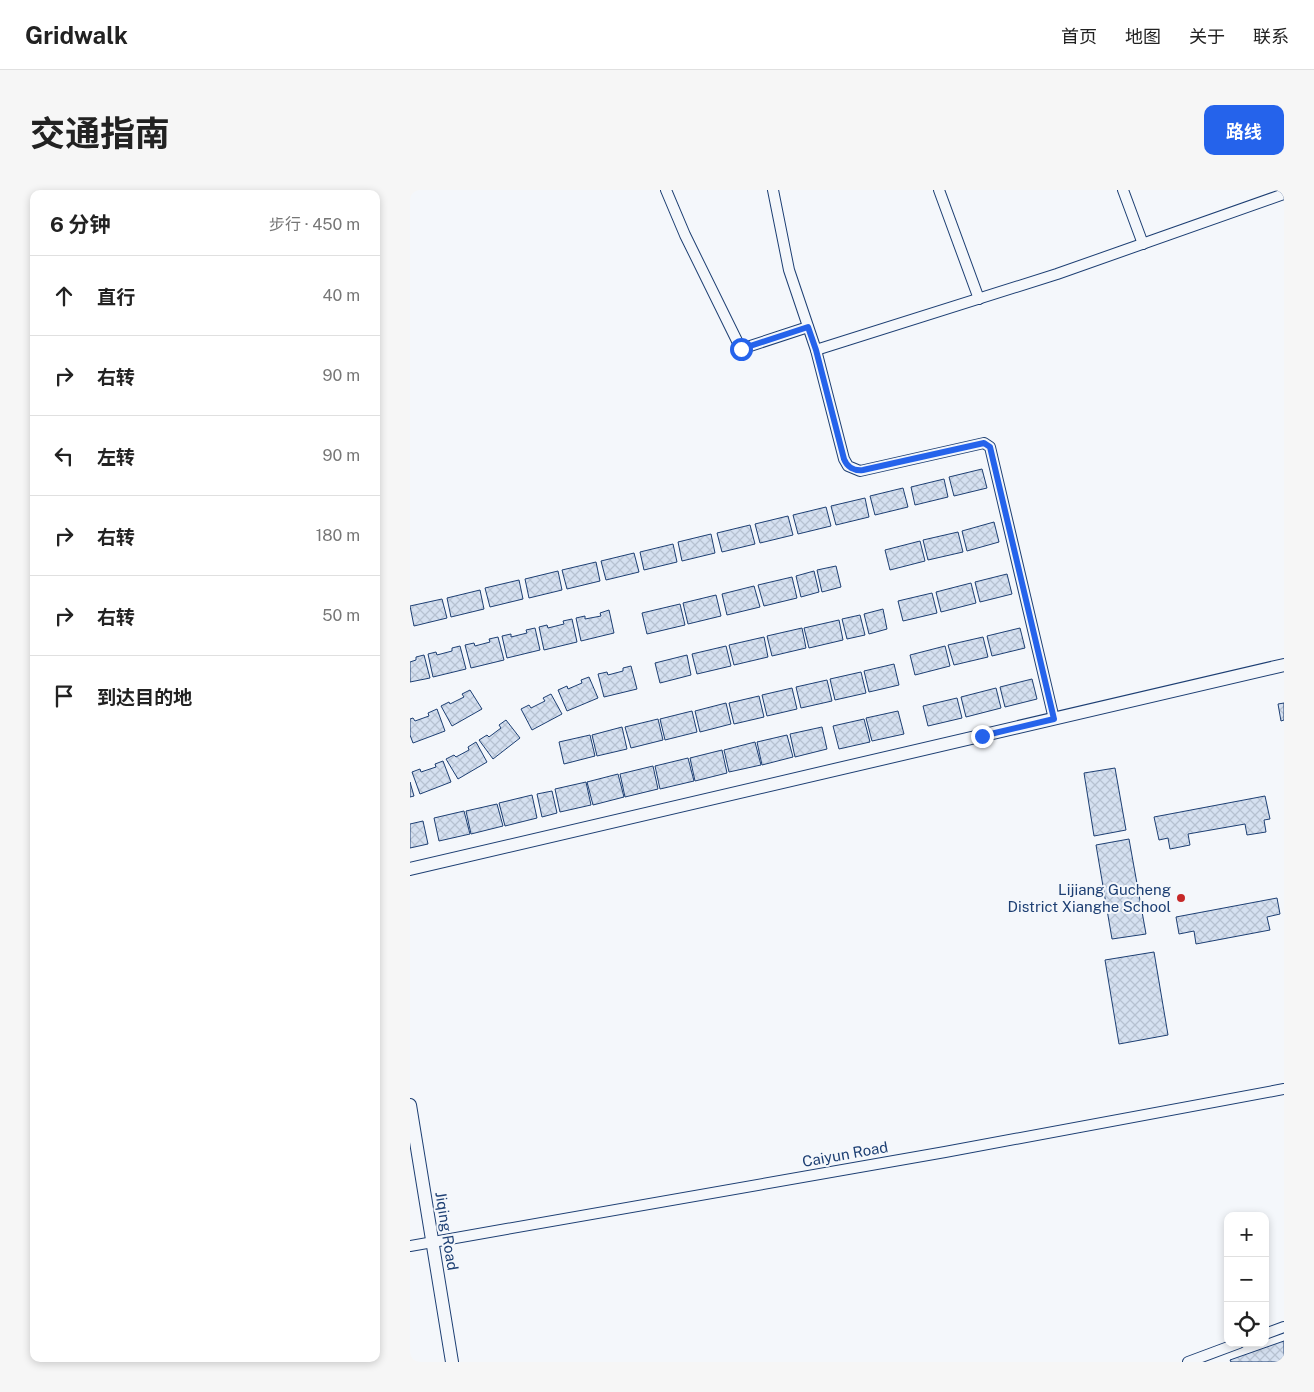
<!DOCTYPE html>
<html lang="zh">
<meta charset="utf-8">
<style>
:root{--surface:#fff;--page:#f6f6f6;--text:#222;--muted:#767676;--line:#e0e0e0;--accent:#2563eb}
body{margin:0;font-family:"Public Sans","Noto Sans SC",sans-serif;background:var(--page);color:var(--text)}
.controls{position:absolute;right:15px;bottom:15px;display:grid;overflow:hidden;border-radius:10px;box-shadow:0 2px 8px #0003}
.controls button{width:45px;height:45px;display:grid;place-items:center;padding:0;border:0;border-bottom:1px solid var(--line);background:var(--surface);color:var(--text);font:25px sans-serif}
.stop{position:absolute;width:15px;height:15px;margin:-11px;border:4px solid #2563eb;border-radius:50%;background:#fff}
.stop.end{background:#2563eb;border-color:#fff;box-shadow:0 1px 5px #0008}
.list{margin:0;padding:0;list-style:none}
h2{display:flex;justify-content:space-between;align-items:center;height:65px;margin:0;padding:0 20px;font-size:21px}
h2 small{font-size:16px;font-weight:400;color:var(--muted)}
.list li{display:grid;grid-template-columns:32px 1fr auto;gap:15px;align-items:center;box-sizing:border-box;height:80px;padding:0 20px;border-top:1px solid var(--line)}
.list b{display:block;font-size:19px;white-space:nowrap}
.list em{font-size:16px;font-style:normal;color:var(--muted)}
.icon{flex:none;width:28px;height:28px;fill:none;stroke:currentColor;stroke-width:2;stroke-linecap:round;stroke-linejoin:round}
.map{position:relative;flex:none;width:874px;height:1172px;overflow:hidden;border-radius:10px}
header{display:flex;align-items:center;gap:30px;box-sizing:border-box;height:70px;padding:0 25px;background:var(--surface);border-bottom:1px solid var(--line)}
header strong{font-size:24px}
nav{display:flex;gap:28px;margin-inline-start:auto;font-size:18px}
.intro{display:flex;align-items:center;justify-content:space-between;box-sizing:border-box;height:120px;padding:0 30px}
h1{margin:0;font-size:35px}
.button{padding:12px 22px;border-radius:10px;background:var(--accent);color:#fff;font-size:18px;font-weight:700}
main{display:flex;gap:30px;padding:0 30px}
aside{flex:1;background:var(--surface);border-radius:10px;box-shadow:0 2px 8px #0003}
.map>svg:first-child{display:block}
.building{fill:url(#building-cross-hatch);stroke:#1d3f73}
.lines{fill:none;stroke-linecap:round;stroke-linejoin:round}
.minor-casing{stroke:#1d3f73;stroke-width:12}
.tertiary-casing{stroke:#1d3f73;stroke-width:14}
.minor{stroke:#f4f7fb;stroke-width:10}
.tertiary{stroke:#f4f7fb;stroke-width:12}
.route{stroke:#2563eb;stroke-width:6}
.poi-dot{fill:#c62828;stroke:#f4f7fb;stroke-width:2}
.labels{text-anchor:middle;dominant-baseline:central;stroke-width:4;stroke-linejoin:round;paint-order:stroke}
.poi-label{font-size:15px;fill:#1d3f73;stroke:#f4f7fb;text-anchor:end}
.street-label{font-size:15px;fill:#1d3f73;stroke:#f4f7fb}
</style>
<header>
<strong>Gridwalk</strong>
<nav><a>首页</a><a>地图</a><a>关于</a><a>联系</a></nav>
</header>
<div class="intro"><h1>交通指南</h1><a class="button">路线</a></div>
<main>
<aside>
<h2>6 分钟<small>步行 · 450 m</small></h2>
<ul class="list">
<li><svg class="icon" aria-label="ahead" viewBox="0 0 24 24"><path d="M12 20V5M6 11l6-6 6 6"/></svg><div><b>直行</b></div><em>40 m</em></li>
<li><svg class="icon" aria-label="right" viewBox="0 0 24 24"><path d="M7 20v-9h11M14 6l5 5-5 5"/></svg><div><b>右转</b></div><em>90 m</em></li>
<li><svg class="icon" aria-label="left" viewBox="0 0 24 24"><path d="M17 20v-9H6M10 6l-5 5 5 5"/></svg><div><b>左转</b></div><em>90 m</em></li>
<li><svg class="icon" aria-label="right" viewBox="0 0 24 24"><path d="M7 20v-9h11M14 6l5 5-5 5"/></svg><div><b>右转</b></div><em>180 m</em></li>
<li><svg class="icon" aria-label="right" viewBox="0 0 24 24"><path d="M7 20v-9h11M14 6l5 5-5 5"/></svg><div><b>右转</b></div><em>50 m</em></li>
<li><svg class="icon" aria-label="arrive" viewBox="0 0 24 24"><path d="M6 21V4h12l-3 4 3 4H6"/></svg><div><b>到达目的地</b></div></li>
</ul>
</aside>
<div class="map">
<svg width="874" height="1172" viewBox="0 0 874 1172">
<defs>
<pattern id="building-cross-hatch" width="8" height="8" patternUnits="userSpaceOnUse" patternTransform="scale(1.25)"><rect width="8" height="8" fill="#d5e0f0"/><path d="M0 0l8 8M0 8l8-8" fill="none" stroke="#b6c1d1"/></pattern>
</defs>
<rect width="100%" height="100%" fill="#f4f7fb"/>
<g class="building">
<path d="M572,279L577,298L544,306L539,287Z"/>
<path d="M534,289L538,307L505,315L501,297Z"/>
<path d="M493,298L498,317L465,325L460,306Z"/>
<path d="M455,308L459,327L426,335L421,316Z"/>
<path d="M416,317L421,336L388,344L383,325Z"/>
<path d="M378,326L383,345L350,353L345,334Z"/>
<path d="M584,332L589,352L557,361L552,341Z"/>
<path d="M340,335L345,354L312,362L307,343Z"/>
<path d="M548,342L553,362L518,370L513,350Z"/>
<path d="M301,344L305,363L272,371L268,352Z"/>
<path d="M510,351L515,371L480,380L475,360Z"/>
<path d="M263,354L267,372L234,380L230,362Z"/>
<path d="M224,363L229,382L196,390L191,371Z"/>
<path d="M186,372L190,391L157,399L152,380Z"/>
<path d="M426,376L431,397L412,402L407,380Z"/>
<path d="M148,381L152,400L119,408L115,389Z"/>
<path d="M404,381L409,402L391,407L386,386Z"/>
<path d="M597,384L602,404L570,412L565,392Z"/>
<path d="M382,387L387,408L354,416L348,395Z"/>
<path d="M109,390L113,409L80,417L75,398Z"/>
<path d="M561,393L566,413L531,422L526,402Z"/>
<path d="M344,396L350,417L317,425L312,404Z"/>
<path d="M70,400L74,419L41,427L37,408Z"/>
<path d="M522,403L527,423L493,431L488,411Z"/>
<path d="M306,405L311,426L278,434L273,413Z"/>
<path d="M32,409L37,428L4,436L0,416Z"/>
<path d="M270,414L275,435L237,444L232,423Z"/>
<path d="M473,419L477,439L459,444L454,424Z"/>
<path d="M199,420L204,443L171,451L166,428L175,426V429L191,426L190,423Z"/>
<path d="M450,425L455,445L437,449L432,429Z"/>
<path d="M162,429L167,452L134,460L129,437L137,435L138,438L154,434L153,431Z"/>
<path d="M429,430L433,450L399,458L394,438Z"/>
<path d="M125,438L130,460L97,468L92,446L101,444V447L117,443L116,440Z"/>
<path d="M392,438L396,458L362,466L357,446Z"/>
<path d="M610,438L615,458L582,466L577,446Z"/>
<path d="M88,447L94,470L61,478L55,455L64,453L65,456L80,452L79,449Z"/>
<path d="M354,447L358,467L324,475L319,455Z"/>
<path d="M573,447L578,467L544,475L538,455Z"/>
<path d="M50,456L56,479L23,487L18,464L26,462L27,465L42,461V458Z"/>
<path d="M316,456L321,476L287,484L282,464Z"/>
<path d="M535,456L540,476L505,485L500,465Z"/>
<path d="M14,465L20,488L0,492V472L6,470V467Z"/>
<path d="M277,465L281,485L250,493L245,473Z"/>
<path d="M484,474L489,495L459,502L454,481Z"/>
<path d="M221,476L227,499L194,507L188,484L197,482L198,485L213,481V478Z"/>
<path d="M451,482L456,503L425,510L420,489Z"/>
<path d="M179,487L188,508L157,521L148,500L157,496L158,499L172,493L171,490Z"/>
<path d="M622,489L627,509L595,517L590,497Z"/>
<path d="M417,490L422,511L391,518L386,497Z"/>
<path d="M382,498L387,519L357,526L352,505Z"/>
<path d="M586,498L591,518L556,527L551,507Z"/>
<path d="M60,500L72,519L42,536L31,516L39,512L40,514L54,507L52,504Z"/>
<path d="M141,504L152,524L122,540L111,519L119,515L121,518L135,511L133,508Z"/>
<path d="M349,506L354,527L324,534L319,513Z"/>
<path d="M547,508L552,528L518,536L513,516Z"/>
<path d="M316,513L321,534L290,542L285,521Z"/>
<path d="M874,513V530L871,531L868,514Z"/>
<path d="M27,519L35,541L3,553L0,545V529L3,528L5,531L19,526L18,523Z"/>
<path d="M282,521L287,542L255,550L250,529Z"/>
<path d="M488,521L494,544L462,551L456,528Z"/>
<path d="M248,529L253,550L221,558L215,537Z"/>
<path d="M454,529L460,552L429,559L423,536Z"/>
<path d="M96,530L110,548L83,569L69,550L77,545L79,547L91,538L89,535Z"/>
<path d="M212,537L217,559L187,566L182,545Z"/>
<path d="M412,537L417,559L385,567L380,544Z"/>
<path d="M180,545L185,566L154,574L149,552Z"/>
<path d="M377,545L383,567L352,575L347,552Z"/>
<path d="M66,552L77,572L48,589L36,569L44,565L46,567L59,560L58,557Z"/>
<path d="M345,552L351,575L319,582L314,560Z"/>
<path d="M312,560L317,583L285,591L280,568Z"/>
<path d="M278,568L284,591L250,599L245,576Z"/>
<path d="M33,571L41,592L10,604L2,582L10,579L11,582L26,577L25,574Z"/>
<path d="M243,576L248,599L215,607L210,584Z"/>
<path d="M705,578L716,640L684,646L674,583Z"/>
<path d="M208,584L214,607L183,615L177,592Z"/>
<path d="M0,592L4,606L0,607Z"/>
<path d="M176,592L181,615L150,622L145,599Z"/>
<path d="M142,601L147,623L132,627L127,604Z"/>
<path d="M122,605L127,628L95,636L89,613Z"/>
<path d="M855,606L860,629L854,630L856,642L837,645L835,634L778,644L780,655L760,659L758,648L749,650L744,627Z"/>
<path d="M87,614L93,636L61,644L56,621Z"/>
<path d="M54,621L60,644L29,651L24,628Z"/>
<path d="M13,631L18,654L0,658V634Z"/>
<path d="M719,649L736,744L702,749L686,655Z"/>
<path d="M867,708L870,724L857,727L860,740L786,754L784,741L769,744L766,727Z"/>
<path d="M744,762L758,845L709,854L695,770Z"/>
<path d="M874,1151V1172H821L820,1170Z"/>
</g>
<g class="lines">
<defs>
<g id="minor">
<path d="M256,0L275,45L331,159L398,137"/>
<path d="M363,0L379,80L406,160L434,269L438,276L450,281L574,253L580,257L644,529"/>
<path d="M529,0L569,109"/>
<path d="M713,0L733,54"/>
<path d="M406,160L647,84L874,4"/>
<path d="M0,1056L535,962L874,899"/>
<path d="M855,1144L874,1137"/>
<path d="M778,1172L829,1153"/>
</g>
<g id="tertiary">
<path d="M0,679L874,475"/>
<path d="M0,915L42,1172"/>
</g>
</defs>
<use href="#minor" class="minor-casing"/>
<use href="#tertiary" class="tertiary-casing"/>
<use href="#minor" class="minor"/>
<use href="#tertiary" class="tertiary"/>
</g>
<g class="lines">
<path class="route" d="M331,159L398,137L406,160L434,269C437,277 444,281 453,280L574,253L580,257L644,529L572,546"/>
</g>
<circle class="poi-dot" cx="771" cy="708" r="5"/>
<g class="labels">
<g class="poi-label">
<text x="761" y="699">Lijiang Gucheng<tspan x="761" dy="17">District Xianghe School</tspan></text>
</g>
<g class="street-label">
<text transform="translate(435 964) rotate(-10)">Caiyun Road</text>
<text transform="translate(37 1041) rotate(81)">Jiqing Road</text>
</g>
</g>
</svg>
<div class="controls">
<button>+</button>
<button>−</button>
<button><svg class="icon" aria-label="locate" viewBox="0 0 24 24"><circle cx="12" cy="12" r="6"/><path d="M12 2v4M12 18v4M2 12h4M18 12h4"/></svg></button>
</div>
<div class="stop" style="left:331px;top:159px"></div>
<div class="stop end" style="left:572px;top:546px"></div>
</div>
</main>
